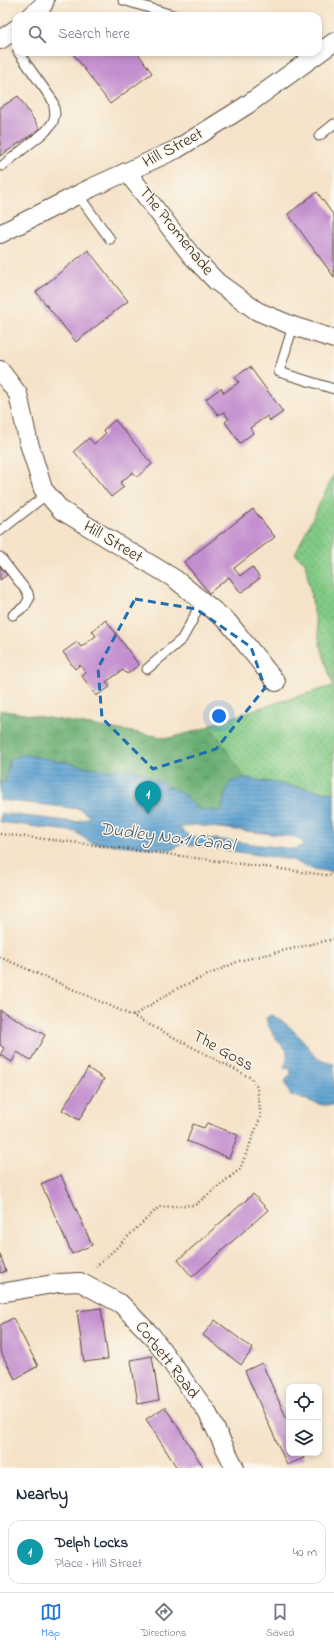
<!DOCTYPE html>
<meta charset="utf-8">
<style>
:root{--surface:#fff;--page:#f6f6f7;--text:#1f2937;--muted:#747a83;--line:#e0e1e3;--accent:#1a73e8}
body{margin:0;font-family:"Indie Flower",sans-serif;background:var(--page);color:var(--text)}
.controls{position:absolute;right:12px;bottom:12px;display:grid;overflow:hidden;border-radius:8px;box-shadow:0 2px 6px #0003}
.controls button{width:36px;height:36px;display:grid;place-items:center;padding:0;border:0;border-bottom:1px solid var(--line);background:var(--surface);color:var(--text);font:20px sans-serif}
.you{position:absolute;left:219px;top:716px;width:14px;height:14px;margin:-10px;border:3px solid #fff;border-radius:50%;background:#1a73e8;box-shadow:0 0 0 6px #1a73e833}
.badge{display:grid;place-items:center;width:26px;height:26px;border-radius:50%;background:var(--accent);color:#fff;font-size:13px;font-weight:700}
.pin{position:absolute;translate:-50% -33px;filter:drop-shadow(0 1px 2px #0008)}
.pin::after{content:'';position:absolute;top:21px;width:14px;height:12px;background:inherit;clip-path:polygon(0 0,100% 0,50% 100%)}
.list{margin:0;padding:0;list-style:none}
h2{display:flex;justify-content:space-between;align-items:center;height:52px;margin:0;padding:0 16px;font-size:17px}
h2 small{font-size:13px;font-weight:400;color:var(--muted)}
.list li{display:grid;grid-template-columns:26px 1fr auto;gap:12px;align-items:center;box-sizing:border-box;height:64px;margin:0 8px 8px;padding:0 8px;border:1px solid var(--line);border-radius:12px}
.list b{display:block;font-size:15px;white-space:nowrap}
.list p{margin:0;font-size:13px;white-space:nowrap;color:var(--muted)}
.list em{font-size:13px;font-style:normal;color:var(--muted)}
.icon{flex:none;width:22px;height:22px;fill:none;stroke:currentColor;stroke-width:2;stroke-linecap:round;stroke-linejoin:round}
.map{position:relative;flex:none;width:334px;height:1468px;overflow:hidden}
.search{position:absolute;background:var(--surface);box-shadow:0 2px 6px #0003;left:12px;right:12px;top:12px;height:44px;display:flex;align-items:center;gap:10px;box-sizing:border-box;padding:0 14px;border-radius:12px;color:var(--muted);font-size:15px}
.sheet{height:124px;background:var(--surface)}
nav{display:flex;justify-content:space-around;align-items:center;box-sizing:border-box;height:56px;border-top:1px solid var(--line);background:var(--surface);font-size:11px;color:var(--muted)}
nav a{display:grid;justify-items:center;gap:2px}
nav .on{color:var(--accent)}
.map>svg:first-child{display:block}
.forest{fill:url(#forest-crowns);stroke:#526c48}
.park{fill:url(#park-dots);stroke:#5e7a52}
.water{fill:url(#water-rules);stroke:#4c6678;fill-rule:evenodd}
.building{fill:#c38ecf}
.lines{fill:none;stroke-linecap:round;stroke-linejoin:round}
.lane-casing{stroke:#574638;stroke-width:11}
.street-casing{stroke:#574638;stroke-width:20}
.path{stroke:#574638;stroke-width:2.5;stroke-dasharray:1 3;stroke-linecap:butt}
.lane{stroke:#fff;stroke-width:9}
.street{stroke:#fff;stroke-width:18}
.marked{fill:none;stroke:#1f6fb2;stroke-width:3;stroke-dasharray:8 5;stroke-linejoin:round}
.labels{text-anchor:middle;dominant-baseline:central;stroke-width:3;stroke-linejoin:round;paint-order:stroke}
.street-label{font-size:17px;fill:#3b2a1e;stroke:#fbf7ec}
.water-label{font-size:18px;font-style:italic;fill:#495a66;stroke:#fbf7ec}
</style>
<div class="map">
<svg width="334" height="1468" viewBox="0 0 334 1468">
<defs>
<pattern id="forest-crowns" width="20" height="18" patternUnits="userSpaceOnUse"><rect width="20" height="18" fill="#69ae72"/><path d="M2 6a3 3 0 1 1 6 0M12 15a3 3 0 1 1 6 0" fill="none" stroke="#588e5d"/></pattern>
<pattern id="park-dots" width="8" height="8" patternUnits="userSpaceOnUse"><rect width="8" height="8" fill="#82ca85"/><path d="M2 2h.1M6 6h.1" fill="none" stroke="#6ca46c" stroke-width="1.8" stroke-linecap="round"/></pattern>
<pattern id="water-rules" width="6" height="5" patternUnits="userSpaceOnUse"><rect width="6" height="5" fill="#5da2d2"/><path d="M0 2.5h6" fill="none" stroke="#4e84aa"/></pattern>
</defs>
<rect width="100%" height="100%" fill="#fbf7ec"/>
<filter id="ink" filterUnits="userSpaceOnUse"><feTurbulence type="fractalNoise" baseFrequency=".025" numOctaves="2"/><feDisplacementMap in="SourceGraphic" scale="8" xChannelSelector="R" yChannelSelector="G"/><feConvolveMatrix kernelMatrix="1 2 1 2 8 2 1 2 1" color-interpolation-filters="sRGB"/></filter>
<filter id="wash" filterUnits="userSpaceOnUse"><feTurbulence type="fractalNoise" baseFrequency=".012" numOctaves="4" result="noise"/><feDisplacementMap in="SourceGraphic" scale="16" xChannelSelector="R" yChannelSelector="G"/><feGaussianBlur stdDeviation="0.9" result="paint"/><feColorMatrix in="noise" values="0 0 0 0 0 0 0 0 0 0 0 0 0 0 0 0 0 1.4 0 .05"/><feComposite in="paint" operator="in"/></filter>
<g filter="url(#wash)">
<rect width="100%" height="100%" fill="#f5e3c9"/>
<path class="forest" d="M326,688L334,793L245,778L226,791L222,811L197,809L184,795L123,769L110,771L10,759L5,782H0V710L169,738L199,730L256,709Z"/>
<path class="park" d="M334,474V793L245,778L210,725L256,709L333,686L320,644L305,562L295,554Z"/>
<g class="water">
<path d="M23,754L110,771L123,768L142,772L184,795L197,809L221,811L226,791L231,781L245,778L334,793V872L312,869L292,860L192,845L182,844L172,850L164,849L92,843L85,839L76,832L0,822V813L76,822L90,817L80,809L0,800V782H5L10,759ZM194,825L296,837L305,844L294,849L190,836L179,828Z"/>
<path d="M271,1015C285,1021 297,1033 307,1045C310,1048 311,1053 314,1055C320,1061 327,1063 334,1064V1105H322L290,1095L285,1081L291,1074L290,1069L284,1067L287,1060V1050C277,1043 269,1029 266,1018Z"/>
</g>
<g id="blocks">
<g class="building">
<path d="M72,52H137L152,73L110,104Z"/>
<path d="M18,96L40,129L0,156V108Z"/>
<path d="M317,192L334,216V277L288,214Z"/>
<path d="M88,250L128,301L76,342L36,292Z"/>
<path d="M250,367L283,412L270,421L267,416L250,428L253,433L240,443L225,422L229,419L224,412L218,415L206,399L221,388L224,393L239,382L235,377Z"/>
<path d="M115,420L152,464L137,477L133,472L120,483L124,487L111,497L74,451L89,438L94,444L106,433L103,430Z"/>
<path d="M253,509L275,537L234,568L240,576L252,567L260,578L241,593L229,577L209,593L184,562Z"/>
<path d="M0,566L7,575L0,580Z"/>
<path d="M106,620L139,665L127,674L123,670L106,682L110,687L96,696L82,676L86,673L80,665L75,669L63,652L77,642L81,647L96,636L92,631Z"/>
<path d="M0,1010L45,1035L31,1060L17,1052L12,1062L0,1055L4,1048L0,1045Z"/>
<path d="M88,1068L104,1079L79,1120L62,1110Z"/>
<path d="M207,1123L238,1135L229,1158L187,1141L193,1124L204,1128Z"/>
<path d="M61,1175L92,1245L72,1254L41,1184Z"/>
<path d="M253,1194L268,1210L192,1277L178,1260Z"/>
<path d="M0,1254L6,1271L0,1273Z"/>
<path d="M101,1308L108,1359L84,1362L77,1311Z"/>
<path d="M13,1318L38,1366L15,1379L0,1350V1325Z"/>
<path d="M215,1320L253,1349L241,1365L203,1335Z"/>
<path d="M152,1356L159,1400L138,1404L131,1360Z"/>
<path d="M262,1363L289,1424V1453H302L304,1458L287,1465L245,1371Z"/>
<path d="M165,1407L204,1468H177L146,1419Z"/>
</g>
</g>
</g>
<g filter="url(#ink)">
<use href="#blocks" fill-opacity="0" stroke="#574638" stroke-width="1"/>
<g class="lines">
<defs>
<g id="lane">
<path d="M123,0L176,16"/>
<path d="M319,136L334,124"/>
<path d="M2,166L46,131L53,122L55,114L53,101L18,52"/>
<path d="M78,195L110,239"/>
<path d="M293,326L279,372L334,389"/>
<path d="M0,531L47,494"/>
<path d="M0,557L28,593L29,599L25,606L13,615"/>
<path d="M147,669L182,639L193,619L201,600"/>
</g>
<g id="street">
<path d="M31,16L43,5L45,0"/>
<path d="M0,40L16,29"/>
<path d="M127,172L191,255L217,282L257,311L293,326L334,339"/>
<path d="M0,234L91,188L177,149L247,105L334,42"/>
<path d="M0,370L18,394L28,440L43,489L61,510L175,579L228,622L276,682"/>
<path d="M0,1293L59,1283L80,1282L121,1304L152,1336L207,1412L235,1468"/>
</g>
</defs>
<use href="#lane" class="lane-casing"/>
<use href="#street" class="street-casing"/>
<g class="path">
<path d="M0,834C112,846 223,862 334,876"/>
<path d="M0,957L133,1016L251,1078L257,1087L261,1116L240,1169L195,1205L159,1207L96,1267"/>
<path d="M133,1016L176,989L239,961L334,939"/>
</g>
<use href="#lane" class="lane"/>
<use href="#street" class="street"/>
</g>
</g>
<path class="marked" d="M135,599L196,609L251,647L265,688L216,749L153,769L102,718L98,668Z"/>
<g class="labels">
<g class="street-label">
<text transform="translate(173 148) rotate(-28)">Hill Street</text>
<text transform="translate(176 231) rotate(51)">The Promenade</text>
<text transform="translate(113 542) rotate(31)">Hill Street</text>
<text transform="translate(223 1051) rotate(29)">The Goss</text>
<text transform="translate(167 1360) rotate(52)">Corbett Road</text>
</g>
<g class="water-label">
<text transform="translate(167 838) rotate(7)">Dudley No.1 Canal</text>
</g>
</g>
</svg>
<div class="controls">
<button><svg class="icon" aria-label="locate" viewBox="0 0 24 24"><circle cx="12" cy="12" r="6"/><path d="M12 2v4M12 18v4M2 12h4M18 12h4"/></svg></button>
<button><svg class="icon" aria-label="layers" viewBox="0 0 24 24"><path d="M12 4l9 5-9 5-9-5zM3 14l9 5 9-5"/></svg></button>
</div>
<div class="you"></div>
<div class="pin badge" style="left:148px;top:814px;background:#0f9aa8">1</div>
<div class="search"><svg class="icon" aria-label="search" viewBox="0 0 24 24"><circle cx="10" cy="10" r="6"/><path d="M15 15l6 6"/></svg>Search here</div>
</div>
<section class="sheet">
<h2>Nearby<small></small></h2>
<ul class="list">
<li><span class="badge" style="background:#0f9aa8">1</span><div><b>Delph Locks</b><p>Place · Hill Street</p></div><em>40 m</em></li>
</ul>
</section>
<nav>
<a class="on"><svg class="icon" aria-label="map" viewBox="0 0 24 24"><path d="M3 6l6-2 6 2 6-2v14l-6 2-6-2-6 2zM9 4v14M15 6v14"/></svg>Map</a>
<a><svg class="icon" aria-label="directions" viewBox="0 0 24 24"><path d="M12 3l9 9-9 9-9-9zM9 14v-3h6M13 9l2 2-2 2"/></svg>Directions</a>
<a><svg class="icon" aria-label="saved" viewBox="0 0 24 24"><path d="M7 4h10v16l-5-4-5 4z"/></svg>Saved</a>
</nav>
